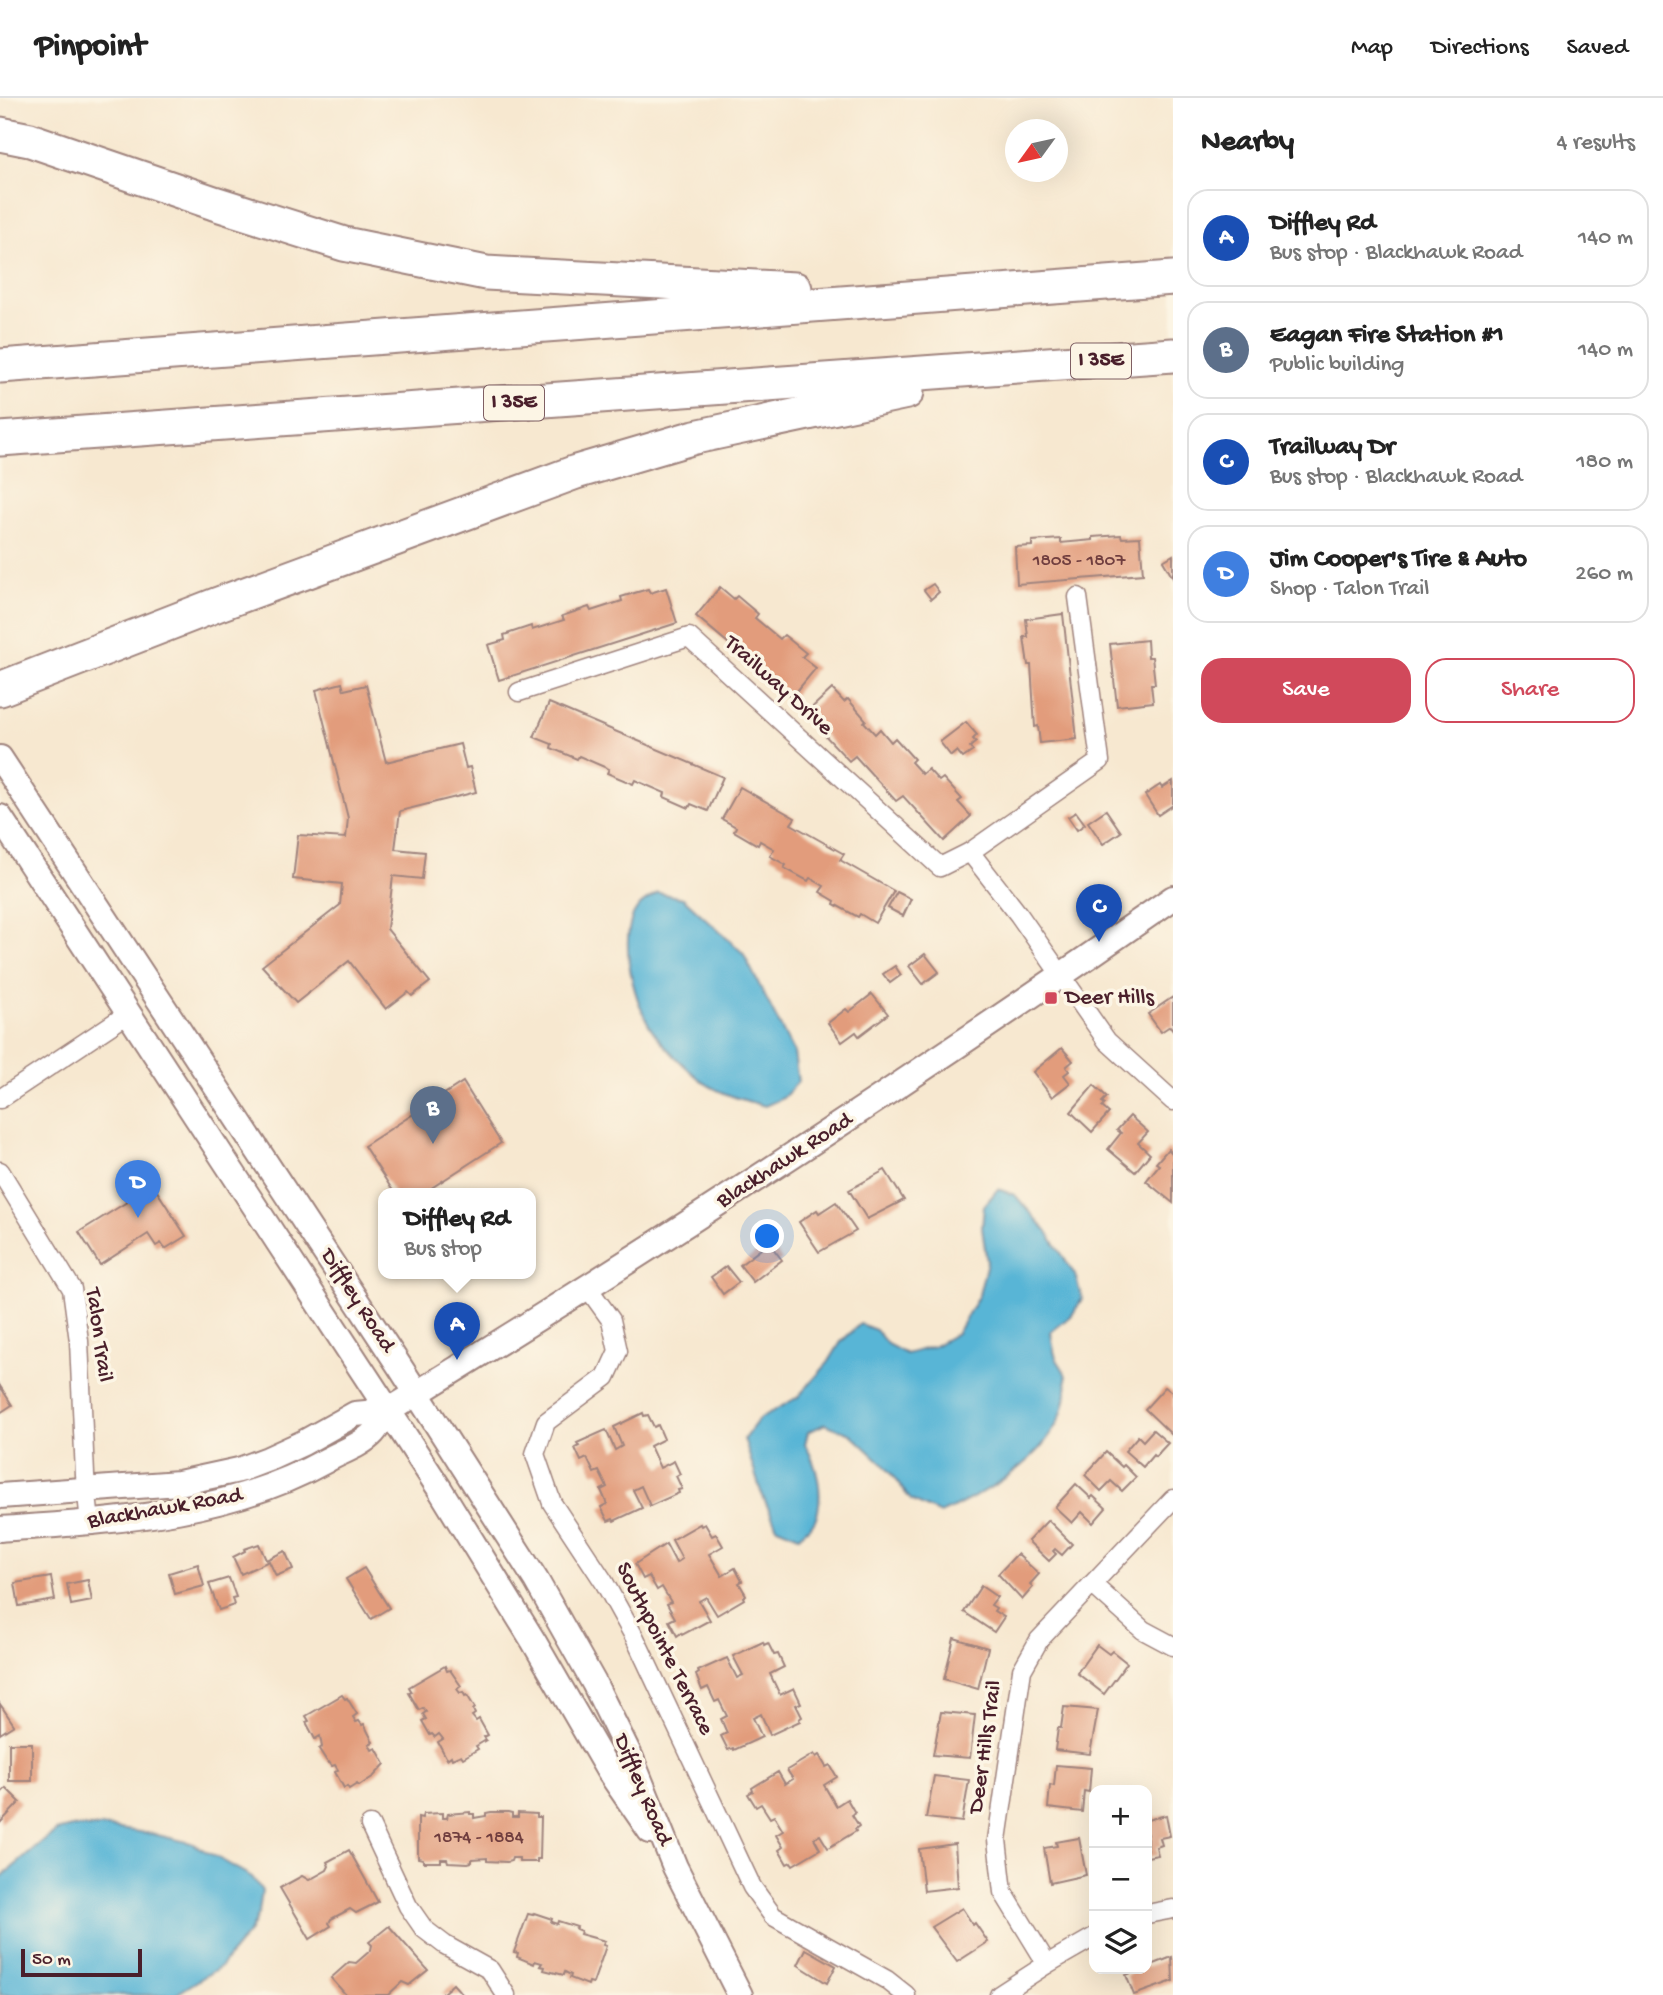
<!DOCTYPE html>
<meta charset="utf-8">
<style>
:root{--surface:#fff;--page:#f2f2f2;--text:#222;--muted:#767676;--line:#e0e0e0;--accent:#d1495b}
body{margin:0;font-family:"Gochi Hand",sans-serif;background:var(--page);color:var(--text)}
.controls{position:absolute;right:21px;bottom:21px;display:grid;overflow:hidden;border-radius:14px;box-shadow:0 7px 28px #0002}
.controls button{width:63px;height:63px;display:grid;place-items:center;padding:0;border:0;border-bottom:2px solid var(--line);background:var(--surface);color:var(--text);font:35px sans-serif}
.compass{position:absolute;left:1005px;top:21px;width:63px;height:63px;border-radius:50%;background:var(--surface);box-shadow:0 7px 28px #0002;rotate:237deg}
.scale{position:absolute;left:21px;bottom:18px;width:121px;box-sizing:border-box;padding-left:7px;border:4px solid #4a1f2b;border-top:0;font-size:19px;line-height:24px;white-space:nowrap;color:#4a1f2b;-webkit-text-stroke:5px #fcf5e5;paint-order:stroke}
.you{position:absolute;left:768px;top:1139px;width:24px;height:24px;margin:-18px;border:5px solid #fff;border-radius:50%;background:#1a73e8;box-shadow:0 0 0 10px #1a73e833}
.badge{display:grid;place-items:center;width:46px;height:46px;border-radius:50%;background:var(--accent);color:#fff;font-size:23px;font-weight:700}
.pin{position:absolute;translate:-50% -58px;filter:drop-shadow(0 2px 4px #0008)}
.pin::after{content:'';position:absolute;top:37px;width:24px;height:21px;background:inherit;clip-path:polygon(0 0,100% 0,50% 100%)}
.popup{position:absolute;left:378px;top:1090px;width:158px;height:91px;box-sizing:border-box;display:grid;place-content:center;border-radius:14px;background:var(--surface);filter:drop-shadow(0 2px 5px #0005);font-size:23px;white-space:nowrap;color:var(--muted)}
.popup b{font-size:26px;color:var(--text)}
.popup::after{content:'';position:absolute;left:50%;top:100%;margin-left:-14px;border:14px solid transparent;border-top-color:var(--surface)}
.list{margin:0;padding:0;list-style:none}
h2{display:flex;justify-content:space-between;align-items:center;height:91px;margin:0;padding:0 28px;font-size:30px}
h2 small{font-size:23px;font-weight:400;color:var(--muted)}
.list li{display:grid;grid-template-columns:46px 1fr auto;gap:21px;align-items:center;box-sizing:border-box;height:98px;margin:0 14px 14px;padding:0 14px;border:2px solid var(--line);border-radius:21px}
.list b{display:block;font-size:26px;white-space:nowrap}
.list p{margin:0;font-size:23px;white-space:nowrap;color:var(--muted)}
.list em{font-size:23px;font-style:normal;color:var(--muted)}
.actions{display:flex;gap:14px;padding:21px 28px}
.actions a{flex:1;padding:16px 0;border:2px solid var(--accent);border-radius:21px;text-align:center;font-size:24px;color:var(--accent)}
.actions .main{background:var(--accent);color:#fff}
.icon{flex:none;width:38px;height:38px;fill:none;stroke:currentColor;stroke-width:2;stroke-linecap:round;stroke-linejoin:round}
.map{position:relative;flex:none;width:1173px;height:1897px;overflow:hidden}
header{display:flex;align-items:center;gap:42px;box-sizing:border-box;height:98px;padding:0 35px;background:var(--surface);border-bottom:2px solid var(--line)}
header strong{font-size:33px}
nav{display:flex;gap:38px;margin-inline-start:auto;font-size:24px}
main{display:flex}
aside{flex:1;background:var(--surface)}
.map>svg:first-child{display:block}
.water{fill:#58b5d6;stroke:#516a80;stroke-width:2}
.building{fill:#e29c7b}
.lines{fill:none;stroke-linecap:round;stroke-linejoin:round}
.street-casing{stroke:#a0847e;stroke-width:21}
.secondary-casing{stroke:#a0847e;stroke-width:28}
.highway-casing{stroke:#a0847e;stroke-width:37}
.street{stroke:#fff;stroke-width:18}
.secondary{stroke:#fff;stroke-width:24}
.highway{stroke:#fff;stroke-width:33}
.poi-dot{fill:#d1495b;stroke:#fcf5e5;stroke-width:2.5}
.labels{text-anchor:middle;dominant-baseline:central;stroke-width:7;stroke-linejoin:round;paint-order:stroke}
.number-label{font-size:19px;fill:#703e3f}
.shield{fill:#fcf5e5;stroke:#7f5f63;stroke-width:2}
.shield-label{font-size:21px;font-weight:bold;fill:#4a1f2b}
.street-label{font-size:23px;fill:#4a1f2b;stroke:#fcf5e5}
.poi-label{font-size:23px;fill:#4a1f2b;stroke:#fcf5e5;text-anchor:start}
</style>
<header>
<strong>Pinpoint</strong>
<nav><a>Map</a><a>Directions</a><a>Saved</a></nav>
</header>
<main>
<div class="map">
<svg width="1173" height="1897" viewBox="0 0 1173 1897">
<rect width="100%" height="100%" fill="#fcf5e5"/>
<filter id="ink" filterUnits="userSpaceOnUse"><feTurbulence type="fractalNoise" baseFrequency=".0143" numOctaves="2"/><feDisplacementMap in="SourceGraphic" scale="14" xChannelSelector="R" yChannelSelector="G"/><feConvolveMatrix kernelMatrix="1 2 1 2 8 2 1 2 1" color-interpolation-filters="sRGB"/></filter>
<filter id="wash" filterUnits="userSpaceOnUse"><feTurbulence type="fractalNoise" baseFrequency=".00686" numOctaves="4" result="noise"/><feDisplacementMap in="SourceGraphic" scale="28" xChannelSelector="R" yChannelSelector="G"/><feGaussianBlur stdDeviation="1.57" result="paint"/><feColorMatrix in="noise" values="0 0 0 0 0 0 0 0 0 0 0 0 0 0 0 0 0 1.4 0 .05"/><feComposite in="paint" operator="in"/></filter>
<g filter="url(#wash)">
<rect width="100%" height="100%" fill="#f7e8d0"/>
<g class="water">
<path d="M658,795L683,800L743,855L794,955L798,984L783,1000L765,1008C743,1002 715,995 697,979C683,967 667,951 656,937C635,912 616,838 637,811C641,804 651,800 658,795Z"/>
<path d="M998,1091L1015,1097L1046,1132L1075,1177L1082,1201L1072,1217L1051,1234C1052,1242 1053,1252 1056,1260C1059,1266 1065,1272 1066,1279C1073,1347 993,1392 940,1416L911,1402L883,1366L851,1336L825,1326L808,1334L805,1346C817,1368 825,1397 815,1422C812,1428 804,1433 799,1438L777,1429L761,1394L744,1341L759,1321L798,1299L828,1265L841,1244L860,1226L876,1232L887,1246L906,1256L932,1249L957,1235L979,1197L987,1164L982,1130L984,1108Z"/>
<path d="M72,1729H106L153,1736L191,1745L252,1779L262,1793L259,1814L250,1833L221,1868L175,1897H0V1780L56,1733Z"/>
</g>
<g id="blocks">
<g class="building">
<path d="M1121,437L1122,440L1140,439L1143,476L1017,486L1015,449L1032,448V443L1061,441V445L1093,442V439Z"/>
<path d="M1173,457V480L1163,463Z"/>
<path d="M933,486L939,494L931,501L924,492Z"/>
<path d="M720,489L734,501L737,498L758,516L755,520L780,541L784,537L806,555L802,559L816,570L792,599L696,518Z"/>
<path d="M666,490L677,525L499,582L488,547L505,542L504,537L531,528L532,532L564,522L562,518L589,509L591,513L622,503L621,499L648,491L650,495Z"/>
<path d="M1063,516L1077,641L1040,645L1038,628L1035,629L1031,567H1028L1024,539H1028L1026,521Z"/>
<path d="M1147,542L1148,559H1152L1155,586H1151L1153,604L1117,608L1110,546Z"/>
<path d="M342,585L344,592L366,587L386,664L460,646L466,670L470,669L476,694L400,713L395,751L425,754L422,781L393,778L387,831L430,884L412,898L408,894L386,911L349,863L296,905L262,868L340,807L342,786L293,781L298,737L346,740L348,720L316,592Z"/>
<path d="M832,591L844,604L848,601L866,622L864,624L875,636L880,631L891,644L895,640L914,661L911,664L922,676L928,671L939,683L943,680L962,701L958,704L971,718L944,743L903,698L896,703L855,658L849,663L805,616Z"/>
<path d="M549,605L723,679L708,713L691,706L689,710L664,699L665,695L635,682L633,686L607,675L609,671L579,658L577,661L551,650L552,646L534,639Z"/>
<path d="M966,624L977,637L973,641L976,644L970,649L973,653L963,660L957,653L951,658L940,644Z"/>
<path d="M1173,683V707L1158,717L1145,697L1160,687L1162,690Z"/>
<path d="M740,689L795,720L791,726L844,756L840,762L894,793L875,825L860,816L858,819L834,806L835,803L820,794L824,788L810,780L808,783L784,770L786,767L770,758L774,751L760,743L758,747L734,733L736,729L722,721Z"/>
<path d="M1106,712L1121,734L1103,746L1088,724Z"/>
<path d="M1076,714L1085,726L1077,732L1068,719Z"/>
<path d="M897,794L911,801L903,818L888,810Z"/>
<path d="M925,856L939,874L923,886L909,868Z"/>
<path d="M895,868L901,877L890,885L883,876Z"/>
<path d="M872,896L888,916L859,938L856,934L842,944L828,925L846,911L849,914Z"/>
<path d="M1173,899V932L1170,928L1161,934L1148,916Z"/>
<path d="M1062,950L1073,963L1066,969L1069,973L1064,977L1070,985L1052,999L1033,974Z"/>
<path d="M463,984L501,1045L422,1096H395L364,1048Z"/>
<path d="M1094,987L1107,999L1102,1004L1105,1006L1102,1009L1109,1015L1092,1034L1071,1014Z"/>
<path d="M1130,1018L1148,1034L1138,1045L1150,1056L1135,1074L1108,1051L1121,1035L1117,1032Z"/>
<path d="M1168,1051L1173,1056V1105L1146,1083L1159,1067L1156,1065Z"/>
<path d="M885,1072L904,1102L867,1121L849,1092Z"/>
<path d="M151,1084L186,1138L165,1151L161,1145L156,1148L148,1136L100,1167L79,1134L127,1104L125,1100L128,1097Z"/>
<path d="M836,1104L856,1133L819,1154L799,1124L817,1112L819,1115Z"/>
<path d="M769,1145L782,1162L753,1184L740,1167Z"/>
<path d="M726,1168L739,1184L723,1196L711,1179Z"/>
<path d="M0,1288L12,1307L0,1315Z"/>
<path d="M1165,1289L1173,1295V1338L1145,1311Z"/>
<path d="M643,1315L644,1318L648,1317L654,1329L658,1327L664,1341L650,1348L660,1370L674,1363L680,1376L676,1378L682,1391L678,1392L679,1395L650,1408L641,1388L633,1392L642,1410L614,1423L613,1421L608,1423L601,1409L607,1406L601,1392L607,1389L599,1373L594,1375L587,1360L581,1363L575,1350L579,1348L577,1345L606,1332L615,1352L622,1348L614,1329Z"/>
<path d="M1153,1332L1168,1345L1155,1359L1153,1357L1143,1369L1125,1353L1138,1338L1143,1343Z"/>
<path d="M1106,1354L1122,1369L1124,1367L1136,1379L1122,1393L1111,1383L1101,1393L1085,1377Z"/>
<path d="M1076,1386L1091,1400L1093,1398L1106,1410L1093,1425L1082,1414L1072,1425L1055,1409Z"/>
<path d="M1048,1422L1072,1446L1062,1457L1055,1451L1053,1453L1056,1456L1049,1463L1028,1443Z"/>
<path d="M700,1426L701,1428L705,1426L712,1438L716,1436L723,1448L709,1456L722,1478L735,1470L742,1483L739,1485L746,1497L743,1499L744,1501L717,1517L706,1499L699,1503L710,1522L682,1537L681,1535L677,1538L669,1523L675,1520L667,1506L671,1504L662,1489L657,1492L649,1478L643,1481L635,1466L666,1446L676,1465L682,1461L672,1442Z"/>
<path d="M259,1446L266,1462L285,1453L293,1471L276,1478L269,1463L241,1476L233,1459L245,1453L244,1451Z"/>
<path d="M1017,1456L1039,1476L1030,1486L1033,1489L1022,1502L998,1476Z"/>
<path d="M198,1466L204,1488L175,1496L169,1475Z"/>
<path d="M364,1470L389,1510L371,1521L346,1481Z"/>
<path d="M51,1479L55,1502L19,1508L15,1485Z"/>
<path d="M229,1480L236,1499L232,1500L234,1507L219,1512L209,1486Z"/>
<path d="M88,1482L92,1503L71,1507L67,1486Z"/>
<path d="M981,1488L997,1499L991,1507L996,1510L994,1513L1004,1519L994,1534L964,1514Z"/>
<path d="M954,1540L988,1550L978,1591L944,1581Z"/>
<path d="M763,1544L764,1547L768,1545L774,1557L778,1556L784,1569L770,1576L780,1597L794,1590L801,1605L796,1607L802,1619L799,1621L800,1623L770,1637L761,1616L753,1620L762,1639L734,1652L733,1650L728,1652L721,1638L727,1635L721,1621L727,1618L719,1602L715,1604L708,1589L702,1592L696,1577L699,1575L698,1573L727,1560L737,1580L743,1577L733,1558Z"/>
<path d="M1097,1547L1109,1556L1112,1553L1127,1565L1104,1596L1077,1575Z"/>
<path d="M445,1568L447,1573L450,1572L461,1588L457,1591L460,1595L463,1594L465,1598L467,1597L475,1610L473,1612L475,1616L472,1618L476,1623L479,1621L488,1637L484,1639L486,1642L476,1648L478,1651L463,1660L461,1657L452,1661L451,1658L447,1661L438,1644L443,1641L439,1636L435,1639L432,1636L430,1637L422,1623L426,1621L423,1616L426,1614L423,1610L419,1612L409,1595L412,1594L409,1589Z"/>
<path d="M342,1597L345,1601L347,1600L357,1616L353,1619L356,1624L359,1623L362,1627L364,1626L373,1644L369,1646L372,1652L376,1650L385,1666L374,1678L359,1688L357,1686L349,1691L347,1688L344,1690L335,1674L338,1672L335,1667L332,1668L329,1664L328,1665L319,1651L322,1649L320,1638L315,1641L306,1624L309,1623L306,1618Z"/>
<path d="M0,1606L14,1627L0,1636Z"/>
<path d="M1064,1609L1098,1612L1090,1656L1055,1652L1058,1630H1061Z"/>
<path d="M941,1614L975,1617L970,1660L933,1657Z"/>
<rect x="9" y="1645" width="23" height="38"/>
<path d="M814,1656L816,1659L819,1657L826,1669L830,1667L837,1679L824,1687L836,1708L847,1701L855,1715L852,1717L859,1728L855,1731L856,1733L828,1750L820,1737L814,1740L820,1751L793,1767L791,1764L787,1766L779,1752L783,1749L776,1737L783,1733L774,1718L770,1720L761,1706L756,1709L748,1696L753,1693L752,1690L778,1674L785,1686L793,1681L787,1672Z"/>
<path d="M1056,1667L1091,1670L1089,1694L1084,1693L1082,1714L1048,1710L1050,1687L1054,1688Z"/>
<path d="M934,1678L969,1682L962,1724L926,1720Z"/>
<path d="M6,1690L20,1704L0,1725V1696Z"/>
<path d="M470,1714V1716H474V1720L486,1718V1715L491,1714H508L512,1715V1719H518V1715L537,1716V1719H541L540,1761H537V1764H519V1760H512L511,1763L507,1764L487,1763V1760L472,1761V1764L468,1765L448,1764L447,1761H441V1764H423V1761L418,1760V1719L422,1720L423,1716L442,1715V1720H447L448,1716Z"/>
<path d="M1166,1717L1170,1738L1160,1740L1162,1747L1156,1749L1158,1757L1147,1759V1722Z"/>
<path d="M1079,1740L1086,1777L1050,1785L1044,1750L1057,1748L1056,1744Z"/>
<path d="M955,1746L958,1789L924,1793L919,1751Z"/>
<path d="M349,1752L378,1804L356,1815L350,1811L331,1821L329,1825L331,1828L310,1841L280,1790L302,1778L309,1782L327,1772L329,1768L327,1764Z"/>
<path d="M962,1810L973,1827L975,1825L988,1844L957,1864L931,1829Z"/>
<path d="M534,1815L552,1821L551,1824L557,1826L558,1823L577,1829L576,1831L581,1833L580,1836L605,1843L603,1847L606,1848L593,1885L589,1884L588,1887L570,1880L571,1877L565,1874L564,1877L544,1872L545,1869L540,1868L542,1865L535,1863L534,1866L517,1859L518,1855L514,1854L528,1816L533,1817Z"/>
<path d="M389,1828L428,1872L409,1887L402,1884L388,1897H346L331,1880L349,1864L356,1865L371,1852L372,1847L369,1844Z"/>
<path d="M806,1851L836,1868L827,1885L798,1867Z"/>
<path d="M1172,1859L1173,1883L1134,1897L1126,1877Z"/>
<path d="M453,1886L463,1897H441Z"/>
</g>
</g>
</g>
<g filter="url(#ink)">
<use href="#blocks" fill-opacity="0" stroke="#a0847e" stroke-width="2"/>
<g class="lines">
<defs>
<g id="street">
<path d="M1078,499L1100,663L970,754L1019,817L1107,943L1173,1003"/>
<path d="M519,594L689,539L940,769L970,754"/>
<path d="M0,1001L129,915"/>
<path d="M0,1073L72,1191L79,1243L85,1377L90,1425"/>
<path d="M588,1190L611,1222L618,1253L606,1279L546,1324L535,1356L552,1405L604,1484L635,1540L752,1789L773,1818L887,1882L906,1897"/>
<path d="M1092,1486L1143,1532L1173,1548"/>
<path d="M370,1727L408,1808L424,1831L445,1847L490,1872L506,1897"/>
<path d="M1147,1816L1173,1811"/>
<path d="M1047,1866L1003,1794L997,1742L1022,1572L1039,1542L1173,1401"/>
<path d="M999,1897L1047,1866L1094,1839"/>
</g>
<g id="secondary">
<path d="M0,660L400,1269L536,1482L594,1585L631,1660L675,1769L740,1897"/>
<path d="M0,719L441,1393L534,1544L608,1672L650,1733"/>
<path d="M0,1398L179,1385L239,1372L268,1361L303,1345L355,1316L388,1313"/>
<path d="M0,1431C112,1423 227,1418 327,1362C341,1354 362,1347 373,1335C379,1328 383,1320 388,1313C655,1150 916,979 1173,800"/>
</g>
<g id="highway">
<path d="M0,36L30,42L214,105L344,146L486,175L795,191"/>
<path d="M0,268L1173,180"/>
<path d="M0,341L1173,257"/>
<path d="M0,591L216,507L576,374L695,339L907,294"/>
</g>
</defs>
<use href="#street" class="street-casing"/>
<use href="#secondary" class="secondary-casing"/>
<use href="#highway" class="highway-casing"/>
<use href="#street" class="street"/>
<use href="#secondary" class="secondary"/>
<use href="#highway" class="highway"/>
</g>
</g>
<rect class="poi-dot" x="1044" y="893" width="14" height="14" rx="3.5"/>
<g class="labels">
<g class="number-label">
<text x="1079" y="463">1805 - 1807</text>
<text x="479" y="1740">1874 - 1884</text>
</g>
<g class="shield">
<rect x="1071" y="245.5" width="60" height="35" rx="5"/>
<rect x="484" y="287.5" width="60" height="35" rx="5"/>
</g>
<g class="shield-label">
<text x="1101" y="263">I 35E</text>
<text x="514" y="305">I 35E</text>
</g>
<g class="street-label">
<text transform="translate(778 588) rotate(42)">Trailway Drive</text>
<text transform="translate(785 1063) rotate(-33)">Blackhawk Road</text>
<text transform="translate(357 1203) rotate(57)">Diffley Road</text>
<text transform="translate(98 1237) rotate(82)">Talon Trail</text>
<text transform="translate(165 1411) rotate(-10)">Blackhawk Road</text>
<text transform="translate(664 1551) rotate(63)">Southpointe Terrace</text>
<text transform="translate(986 1649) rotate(-82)">Deer Hills Trail</text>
<text transform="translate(642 1692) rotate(67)">Diffley Road</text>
</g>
<g class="poi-label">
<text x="1065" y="900">Deer Hills</text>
</g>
</g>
</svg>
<div class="controls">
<button>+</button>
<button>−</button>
<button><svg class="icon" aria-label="layers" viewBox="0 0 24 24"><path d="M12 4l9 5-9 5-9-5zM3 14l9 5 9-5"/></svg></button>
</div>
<svg class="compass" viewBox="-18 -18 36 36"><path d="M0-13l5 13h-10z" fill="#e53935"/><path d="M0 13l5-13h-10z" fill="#767676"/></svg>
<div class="scale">50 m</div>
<div class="you"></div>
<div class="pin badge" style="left:457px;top:1262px;background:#1a4fb4">A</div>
<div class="popup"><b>Diffley Rd</b>Bus stop</div>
<div class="pin badge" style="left:433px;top:1046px;background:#5c6f8a">B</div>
<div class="pin badge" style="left:1099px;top:844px;background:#1a4fb4">C</div>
<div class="pin badge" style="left:138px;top:1120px;background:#3f7fe0">D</div>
</div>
<aside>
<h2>Nearby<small>4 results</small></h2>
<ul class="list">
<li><span class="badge" style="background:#1a4fb4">A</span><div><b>Diffley Rd</b><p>Bus stop · Blackhawk Road</p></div><em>140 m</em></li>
<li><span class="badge" style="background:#5c6f8a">B</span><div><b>Eagan Fire Station #1</b><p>Public building</p></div><em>140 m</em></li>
<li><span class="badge" style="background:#1a4fb4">C</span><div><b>Trailway Dr</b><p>Bus stop · Blackhawk Road</p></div><em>180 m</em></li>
<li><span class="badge" style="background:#3f7fe0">D</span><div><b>Jim Cooper's Tire &amp; Auto</b><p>Shop · Talon Trail</p></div><em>260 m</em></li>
</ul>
<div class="actions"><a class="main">Save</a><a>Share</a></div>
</aside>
</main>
